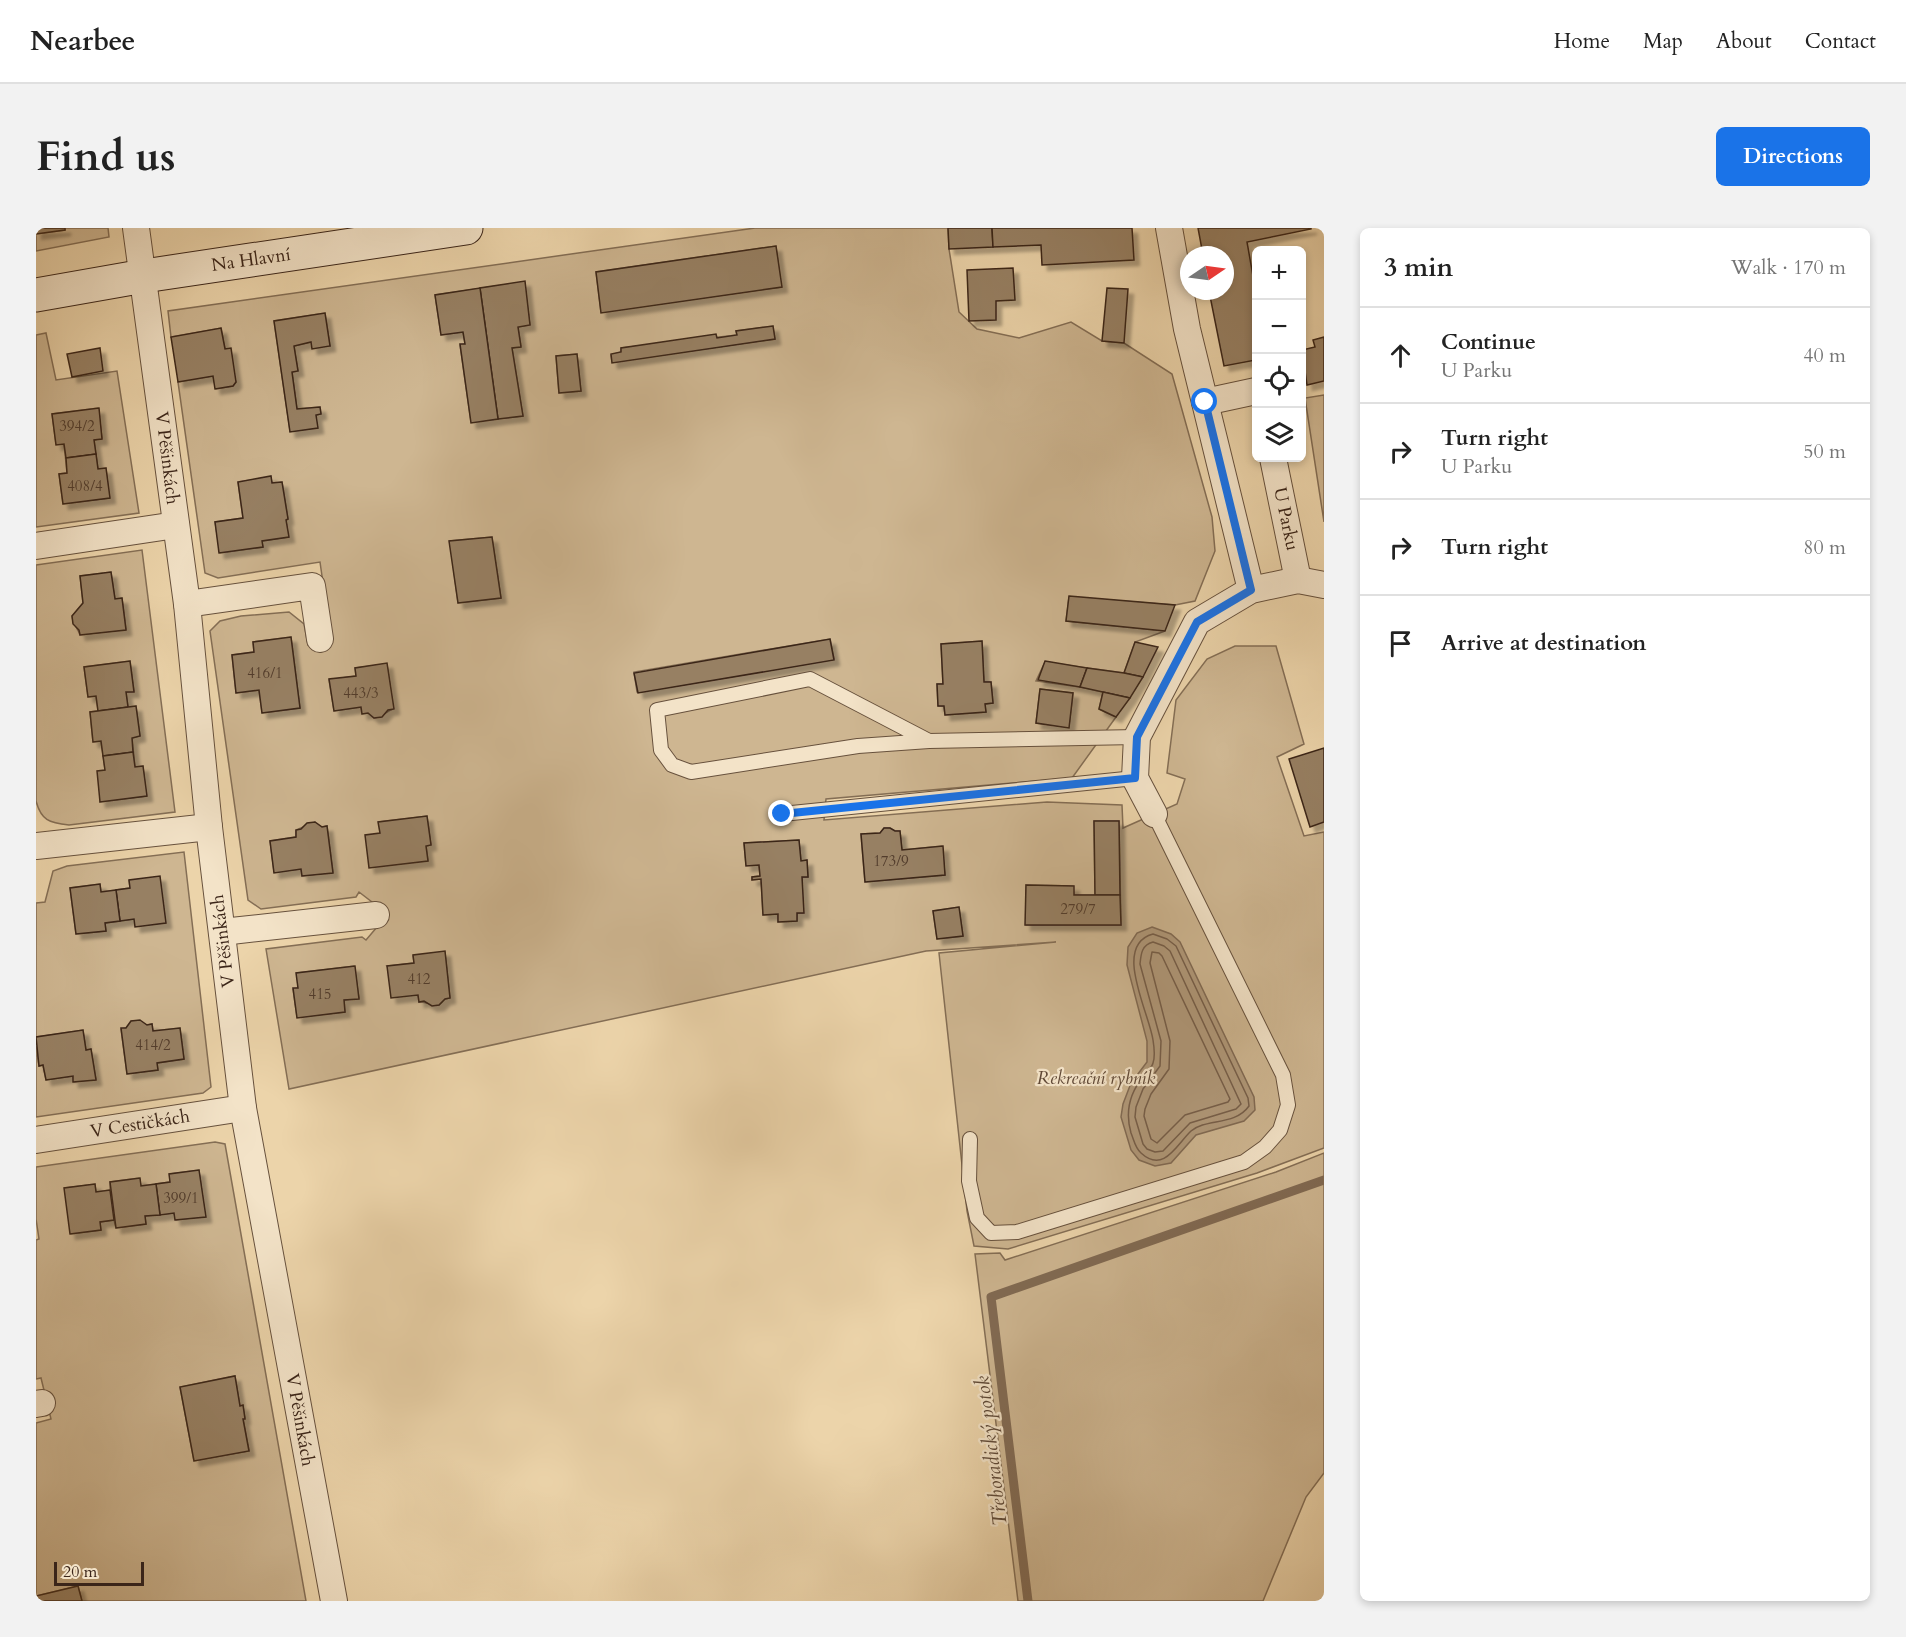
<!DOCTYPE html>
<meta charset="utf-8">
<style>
:root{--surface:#fff;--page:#f2f2f2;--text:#222;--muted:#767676;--line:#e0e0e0;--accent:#1a73e8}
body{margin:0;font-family:Cardo,serif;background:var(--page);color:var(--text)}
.controls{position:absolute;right:18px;top:18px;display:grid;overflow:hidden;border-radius:9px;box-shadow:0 3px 9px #0003}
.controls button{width:54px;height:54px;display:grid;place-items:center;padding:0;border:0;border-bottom:2px solid var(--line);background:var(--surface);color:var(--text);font:30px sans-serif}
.compass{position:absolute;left:1144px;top:18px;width:54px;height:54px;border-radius:50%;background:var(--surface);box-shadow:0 3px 9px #0003;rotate:77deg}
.scale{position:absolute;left:18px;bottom:15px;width:90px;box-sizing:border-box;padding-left:6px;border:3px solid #3b2519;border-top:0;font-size:16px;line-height:21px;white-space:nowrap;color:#3b2519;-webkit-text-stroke:4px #f3e3c8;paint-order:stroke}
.stop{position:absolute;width:18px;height:18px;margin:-14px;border:4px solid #1a73e8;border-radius:50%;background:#fff}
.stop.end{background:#1a73e8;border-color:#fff;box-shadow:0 2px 6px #0008}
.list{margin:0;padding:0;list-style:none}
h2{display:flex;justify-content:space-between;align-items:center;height:78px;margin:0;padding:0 24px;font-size:26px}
h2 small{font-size:20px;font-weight:400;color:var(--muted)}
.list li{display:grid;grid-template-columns:39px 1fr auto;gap:18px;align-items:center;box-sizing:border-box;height:96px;padding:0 24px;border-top:2px solid var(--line)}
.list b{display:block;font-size:22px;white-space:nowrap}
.list p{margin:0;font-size:20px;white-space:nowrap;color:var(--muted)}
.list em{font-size:20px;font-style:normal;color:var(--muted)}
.icon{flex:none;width:33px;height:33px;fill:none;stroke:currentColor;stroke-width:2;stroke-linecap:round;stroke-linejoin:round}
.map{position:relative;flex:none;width:1288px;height:1373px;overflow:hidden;border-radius:9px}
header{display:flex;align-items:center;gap:36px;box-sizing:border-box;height:84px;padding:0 30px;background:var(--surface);border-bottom:2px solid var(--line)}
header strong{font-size:28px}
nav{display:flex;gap:33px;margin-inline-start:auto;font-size:21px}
.intro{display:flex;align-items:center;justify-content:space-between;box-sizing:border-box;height:144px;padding:0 36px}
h1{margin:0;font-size:42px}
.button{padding:15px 27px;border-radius:9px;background:var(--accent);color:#fff;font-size:21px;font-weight:700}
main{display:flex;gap:36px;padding:0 36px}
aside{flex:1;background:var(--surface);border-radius:9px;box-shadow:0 3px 9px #0003}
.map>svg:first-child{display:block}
.green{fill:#ceb691;stroke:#846e55;stroke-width:1.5;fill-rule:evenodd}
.water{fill:#b09879;stroke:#816a53;stroke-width:1.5}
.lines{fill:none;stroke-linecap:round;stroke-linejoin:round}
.shore{stroke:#765e49;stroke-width:1.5}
.stream{stroke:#816a53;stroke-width:9}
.building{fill:#978064;stroke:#3b2519;stroke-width:1.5;filter:url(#shadow)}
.service-casing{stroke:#67513d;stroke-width:16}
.minor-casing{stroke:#67513d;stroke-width:28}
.secondary-casing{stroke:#3b2519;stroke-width:35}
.service{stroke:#f3e3c8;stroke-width:14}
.minor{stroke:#f3e3c8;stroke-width:26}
.secondary{stroke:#f3e3c8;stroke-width:33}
.route{stroke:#1a73e8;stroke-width:8}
.labels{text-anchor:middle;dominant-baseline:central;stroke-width:4.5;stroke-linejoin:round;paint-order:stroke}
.number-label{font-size:15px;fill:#523c2c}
.street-label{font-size:18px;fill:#3b2519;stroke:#f3e3c8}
.park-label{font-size:18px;font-style:italic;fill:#604937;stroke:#f3e3c8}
.water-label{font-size:20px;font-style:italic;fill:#5e4836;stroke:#f3e3c8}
</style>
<header>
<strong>Nearbee</strong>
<nav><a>Home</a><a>Map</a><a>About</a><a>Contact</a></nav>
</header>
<div class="intro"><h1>Find us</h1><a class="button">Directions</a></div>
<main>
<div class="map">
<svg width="1288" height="1373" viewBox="0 0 1288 1373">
<defs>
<filter id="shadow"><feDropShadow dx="5.5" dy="5.5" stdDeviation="1.5" flood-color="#0004"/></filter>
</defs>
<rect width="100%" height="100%" fill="#ecd4aa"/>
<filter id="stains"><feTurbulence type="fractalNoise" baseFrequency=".00333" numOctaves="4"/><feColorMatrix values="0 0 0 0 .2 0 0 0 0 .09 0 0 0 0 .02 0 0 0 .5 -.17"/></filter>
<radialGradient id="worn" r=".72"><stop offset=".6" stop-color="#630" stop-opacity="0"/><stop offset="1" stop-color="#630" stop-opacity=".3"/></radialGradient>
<g class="green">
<path d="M29,0H72L73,9L0,23V6L29,2Z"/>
<path d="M719,0H912L913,21L923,84L941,101L983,110L1035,94L1066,113L1088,115L1136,146L1176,289L1179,323L1159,373L1139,377L1033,369L1030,393L1129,403L1099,414L1088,445L1009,434L1000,453L1044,459L1067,464L1063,481L1080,489L1036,550L790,571L788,592L1011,574L1086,577L1087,600L1141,576L1149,551L1131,545L1140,472L1171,431L1199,418H1240L1268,516L1241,529L1268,608L1288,604V920L1221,945L972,1021L938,1018L931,983L903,725L1020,714L890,723L253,861L230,721L326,709L330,712L347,692L345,681L323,664L320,669L225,681L212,672L174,403L184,393L205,388L253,384L268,396L272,417L295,411L284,334L182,350L169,345L142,154L177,148L180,161L197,158L200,154L189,121L185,100L135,109L132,83ZM740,18L745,59L565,84L560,44ZM488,54L494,97L482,99L485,118L476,120L487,188L435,194L424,117L429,116L427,104L405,107L399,67ZM289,85L294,118L275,114L258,118L262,143L256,144L261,181L284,179L285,186L280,187L254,203L238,93ZM737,98L739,111L576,134L575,127L585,124V120L701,107L700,103ZM541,126L545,163L523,165L520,128ZM235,249L236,255L246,254L252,291L250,292L252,309L226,313L227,319L184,325L179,294L207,290L202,254ZM456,309L465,370L422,375L414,313ZM255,409L264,480L226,485L223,462L200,465L196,427L218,424L217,414ZM794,411L798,431L601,464L598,444ZM946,413L948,454H955L957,475L949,476L950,484L909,487L908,478H902L901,456H907L905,416ZM351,436L357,481C350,483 347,489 338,490L332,485L326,486L325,479L298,483L293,452L320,448L319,440ZM1004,461L1037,465L1033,499L1000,495ZM391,588L395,617L390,618L392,632L344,605L343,594ZM1058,593H1083L1085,697H990V657L1037,658L1038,667H1059ZM279,594L286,599L291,598L297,644L266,648L265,641L238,644L234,613L260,609V602ZM848,600H854L859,603H864L866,622L906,618L909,647L829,654L825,606L844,605ZM763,612L765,633H771L772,649H766L767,685H761V693L742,694V686L727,687L725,651L716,652V649L724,648L723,637H710L708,615ZM923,679L927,708L901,711L897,683ZM409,724L414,770L409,771L403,777C395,778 391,773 383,774L382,767L351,738L378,735L377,728ZM318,738L323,770L308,772L309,784L261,789L257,761L262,760L261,745Z"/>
<path d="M10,105L20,152L81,143L103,285L0,299V107ZM62,180L66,210L58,212L62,241L70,240L73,270L27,276L23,246L31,245L28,216H20L16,186Z"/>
<path d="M1288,167V294L1269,170Z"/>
<path d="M106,322L139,584L33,597C13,595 5,592 0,573V337ZM75,344L79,371L86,370L90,401L44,407C42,400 37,397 36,388L47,375L44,348ZM94,433L98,463L90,464L92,479L100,478L104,508L96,510L99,539L107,538L110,568L64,574L69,542L65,513L57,514L54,484L62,483L60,468L52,469L48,439Z"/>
<path d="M148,624L175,859L167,865L0,889V818L3,838L7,837L10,852L37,848L38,854L60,851L55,822H50L47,802L0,809V675L9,674L17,643L31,638ZM93,652L98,691L69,695L70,703L40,706L34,660L64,656L65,664L94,660ZM95,793L111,797L116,796L117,803L144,800L148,831L121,835L122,842L91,846L85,801L90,800Z"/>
<path d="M179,914L189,916L270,1373H46L42,1358L0,1368V1195L15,1191L5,1150L0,1151V1012L3,1011L0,991V939ZM163,942L169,988L140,992L138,985L109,988L110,996L80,1000L78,992L64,994L65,1002L35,1006L29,960L59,956L60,964L74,962V954L103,950L105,958L134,954V946ZM199,1148L204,1178H207L209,1190L207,1191L213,1223L158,1233L144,1159Z"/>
<path d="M1288,925V1245L1270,1269L1227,1373H982L939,1026L964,1025L969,1032L1240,944Z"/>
</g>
<path class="water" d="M1116,699L1135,706L1144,714L1218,869L1219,882L1208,893L1160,907L1135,935L1119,938L1103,932L1095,922L1085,889L1087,876L1095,855L1111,834V813L1091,737L1092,719L1101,705Z"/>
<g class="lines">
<g class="shore">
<path d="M1117,706L1131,711L1140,718L1212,870L1213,878C1199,898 1170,890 1155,903C1141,916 1128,946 1105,925C1099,920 1098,912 1095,905C1089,884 1093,866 1107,849C1110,845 1116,840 1117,835C1119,829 1118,818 1117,812C1113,784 1076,717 1117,706Z"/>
<path d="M1117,714L1128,718L1134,723L1205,876L1200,881L1154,895L1127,923L1119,924L1111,921L1107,916L1099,889L1100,879L1107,861L1124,838L1125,813L1104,736C1105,725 1106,717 1117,714Z"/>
<path d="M1116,724L1123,725L1126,728L1194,871L1192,874L1149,887L1121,915L1115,911L1108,888L1109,881L1115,866L1133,841L1134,813L1114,735Z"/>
</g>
<path class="stream" d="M992,1373L955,1069L1288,952"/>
</g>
<g class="building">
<path d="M0,0H29V2L0,6Z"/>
<path d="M912,0H956L957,19L913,21Z"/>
<path d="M956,0H1096L1098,32L1006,37L1005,17L957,19Z"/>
<path d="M1162,0H1275V1L1211,14L1220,65V132L1188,138L1173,63H1189V27H1167Z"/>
<path d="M740,18L746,59L565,85L560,44Z"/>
<path d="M977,40L979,72L960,73V92L933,93L931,42Z"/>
<path d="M489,53L494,97L482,99L485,119L476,120L487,188L462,191L444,60Z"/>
<path d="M444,60L462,191L435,195L424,116H429L427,104L405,107L399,67Z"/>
<path d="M1071,60L1092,61L1088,115L1066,113Z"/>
<path d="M289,85L294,118L276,121L275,114L258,118L262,143L256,144L261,181L284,179L285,186L280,187L282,200L254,204L238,93Z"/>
<path d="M737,98L739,111L576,135L575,126L585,124V120L680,106L681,110L701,107L700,103Z"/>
<path d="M185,100L189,121L195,120L200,154L197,158L179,161L177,148L142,154L135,109Z"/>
<path d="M1288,109V153L1271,157L1266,122L1279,119L1277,112Z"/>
<path d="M64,120L67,143L36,149L31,126Z"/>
<path d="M541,126L545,163L523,165L520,128Z"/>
<path d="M63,180L66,211L58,212L60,226L30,230L28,216L20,217L16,186Z"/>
<path d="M60,226L62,241L70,240L74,270L27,276L23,246L31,245L30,230Z"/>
<path d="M235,248L236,255L246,254L252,291L250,292L253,309L226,313L227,319L183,325L179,294L207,290L202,254Z"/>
<path d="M456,309L465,370L422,375L413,313Z"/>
<path d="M75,344L79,371L86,370L90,402L44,407L43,402L37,396L36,388L47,375L44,348Z"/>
<path d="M1033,368L1139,377L1129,403L1030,393Z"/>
<path d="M255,409L264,480L226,485L223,462L200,465L196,427L218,424L217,414Z"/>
<path d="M794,411L798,432L602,465L598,445Z"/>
<path d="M946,413L948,454H955L957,475L949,476L950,484L909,487L908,478H902L901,456H907L905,416Z"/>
<path d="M1099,414L1122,419L1107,449L1088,445Z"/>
<path d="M94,433L98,464H90L92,479L62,483L60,468L52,469L48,439Z"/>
<path d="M1009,433L1051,440L1044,459L1002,452Z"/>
<path d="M351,435L358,481L352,482L346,489L338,490L332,485L326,486L325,479L298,483L293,451L320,448L319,440Z"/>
<path d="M1051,440L1088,445L1107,449L1094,470L1044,459Z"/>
<path d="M1004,461L1037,465L1033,500L1000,495Z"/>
<path d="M1067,464L1094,470L1080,489L1063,481Z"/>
<path d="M100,478L104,508L96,510L97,524L67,528L65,513L57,514L54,484Z"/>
<path d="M1288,520V594L1274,599L1253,531Z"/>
<path d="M97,524L99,539L107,538L111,568L64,574L61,543L69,542L67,528Z"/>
<path d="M391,588L395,617L390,618L392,633L333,640L329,607L344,605L342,594Z"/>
<path d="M1058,593H1083L1084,667H1059Z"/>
<path d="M279,594L286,599L291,598L297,645L266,648L265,641L238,645L234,613L260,609V602L265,601L271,595Z"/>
<path d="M848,600H854L859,603H864L866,622L907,618L909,647L829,654L825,606L844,605Z"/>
<path d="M763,612L765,633L771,632L772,649H766L768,685H761V693L742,694V686L727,687L725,651L716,652V649L724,648L723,637L710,638L708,615Z"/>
<path d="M124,648L130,695L99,699L98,691L84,693L80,662L94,660L93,652Z"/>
<path d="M64,656L65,664L80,662L84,693L69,695L70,703L40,706L34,660Z"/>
<path d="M990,657L1038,658V667H1084L1085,697H989Z"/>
<path d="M923,679L927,708L901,711L897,683Z"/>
<path d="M409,723L414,770L409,771L403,777L396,778L388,773L383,774L382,767L355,770L351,738L378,735L377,727Z"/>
<path d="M319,738L323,771L308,772L309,784L261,790L257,760H262L260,745Z"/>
<path d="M104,792L111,797L116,796L117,803L144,800L148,831L121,835L122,842L91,846L85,800H90L95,793Z"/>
<path d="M47,802L50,822L55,821L60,852L37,854V848L10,852L7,837L3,838L0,809Z"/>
<path d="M163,942L170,989L139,992L138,985L124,987L120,956L134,954L133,946Z"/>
<path d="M104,950L105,958L120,956L124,987L109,988L110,996L80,1000L74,954Z"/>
<path d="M59,956L60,964L74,962L78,992L64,994L65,1002L34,1006L28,960Z"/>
<path d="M199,1148L204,1178L207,1177L209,1191H207L213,1223L158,1233L144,1159Z"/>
<path d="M42,1358L46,1373H0V1368Z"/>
</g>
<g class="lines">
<defs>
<g id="service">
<path d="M893,513L774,451L621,482L625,522L636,537L655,544L822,518L893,513L1101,509"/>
<path d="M746,586L1099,550"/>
<path d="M934,911L933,953L941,990L955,1005L981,1004L1208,934L1229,919L1244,902L1252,877L1247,847L1118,586"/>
</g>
<g id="minor">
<path d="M100,0L151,376L173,599L207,880L298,1373"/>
<path d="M1133,0L1151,101L1215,362"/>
<path d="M1169,174L1220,163"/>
<path d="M1237,230L1262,352"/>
<path d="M0,318L140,297"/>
<path d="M151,376L276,358L284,411"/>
<path d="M1118,586L1099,550L1101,509L1161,394L1215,362L1262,352L1288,357"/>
<path d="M0,618L173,599"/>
<path d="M186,704L340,687"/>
<path d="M0,912L207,880"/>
<path d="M0,1176L6,1175"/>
</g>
<path id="secondary" d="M0,67L108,48L430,0"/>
</defs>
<use href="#service" class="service-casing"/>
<use href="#minor" class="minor-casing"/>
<use href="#secondary" class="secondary-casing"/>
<use href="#service" class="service"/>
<use href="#minor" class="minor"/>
<use href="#secondary" class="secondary"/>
</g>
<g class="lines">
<path class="route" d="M746,586L1099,550L1101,509L1161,394L1215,362L1169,174"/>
</g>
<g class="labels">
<g class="number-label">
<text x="41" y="198">394/2</text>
<text x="49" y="258">408/4</text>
<text x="229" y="445">416/1</text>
<text x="325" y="465">443/3</text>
<text x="855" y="633">173/9</text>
<text x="1042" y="681">279/7</text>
<text x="383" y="751">412</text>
<text x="284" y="766">415</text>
<text x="117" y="817">414/2</text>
<text x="145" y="970">399/1</text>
</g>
<g class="street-label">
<text transform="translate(215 32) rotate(-8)">Na Hlavní</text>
<text transform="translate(131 230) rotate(83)">V Pěšinkách</text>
<text transform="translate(1250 291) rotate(78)">U Parku</text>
<text transform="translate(187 713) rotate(-97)">V Pěšinkách</text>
<text transform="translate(104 896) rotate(-9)">V Cestičkách</text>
<text transform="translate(264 1192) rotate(80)">V Pěšinkách</text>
</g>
<g class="park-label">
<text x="1060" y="850">Rekreační rybník</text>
</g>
<g class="water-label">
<text transform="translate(955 1223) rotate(-97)">Třeboradický potok</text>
</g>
</g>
<rect width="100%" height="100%" filter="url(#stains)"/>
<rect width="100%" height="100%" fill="url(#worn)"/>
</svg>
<div class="controls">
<button>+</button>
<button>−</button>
<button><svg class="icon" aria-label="locate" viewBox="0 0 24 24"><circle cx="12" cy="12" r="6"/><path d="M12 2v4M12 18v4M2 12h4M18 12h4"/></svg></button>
<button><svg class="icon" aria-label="layers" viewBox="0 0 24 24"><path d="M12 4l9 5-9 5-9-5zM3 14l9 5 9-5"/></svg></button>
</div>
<svg class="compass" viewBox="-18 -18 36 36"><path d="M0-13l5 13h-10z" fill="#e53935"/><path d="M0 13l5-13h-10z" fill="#767676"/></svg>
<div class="scale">20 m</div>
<div class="stop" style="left:1169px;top:174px"></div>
<div class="stop end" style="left:746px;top:586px"></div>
</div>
<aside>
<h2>3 min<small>Walk · 170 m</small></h2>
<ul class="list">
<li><svg class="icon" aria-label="ahead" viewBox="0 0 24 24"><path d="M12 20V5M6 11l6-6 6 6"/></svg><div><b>Continue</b><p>U Parku</p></div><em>40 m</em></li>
<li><svg class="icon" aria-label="right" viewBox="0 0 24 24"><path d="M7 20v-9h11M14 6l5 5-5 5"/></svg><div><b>Turn right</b><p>U Parku</p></div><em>50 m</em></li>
<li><svg class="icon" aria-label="right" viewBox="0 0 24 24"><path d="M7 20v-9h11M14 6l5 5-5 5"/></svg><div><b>Turn right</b></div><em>80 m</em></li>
<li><svg class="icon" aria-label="arrive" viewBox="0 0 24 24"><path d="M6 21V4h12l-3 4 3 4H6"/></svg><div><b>Arrive at destination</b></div></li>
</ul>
</aside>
</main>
